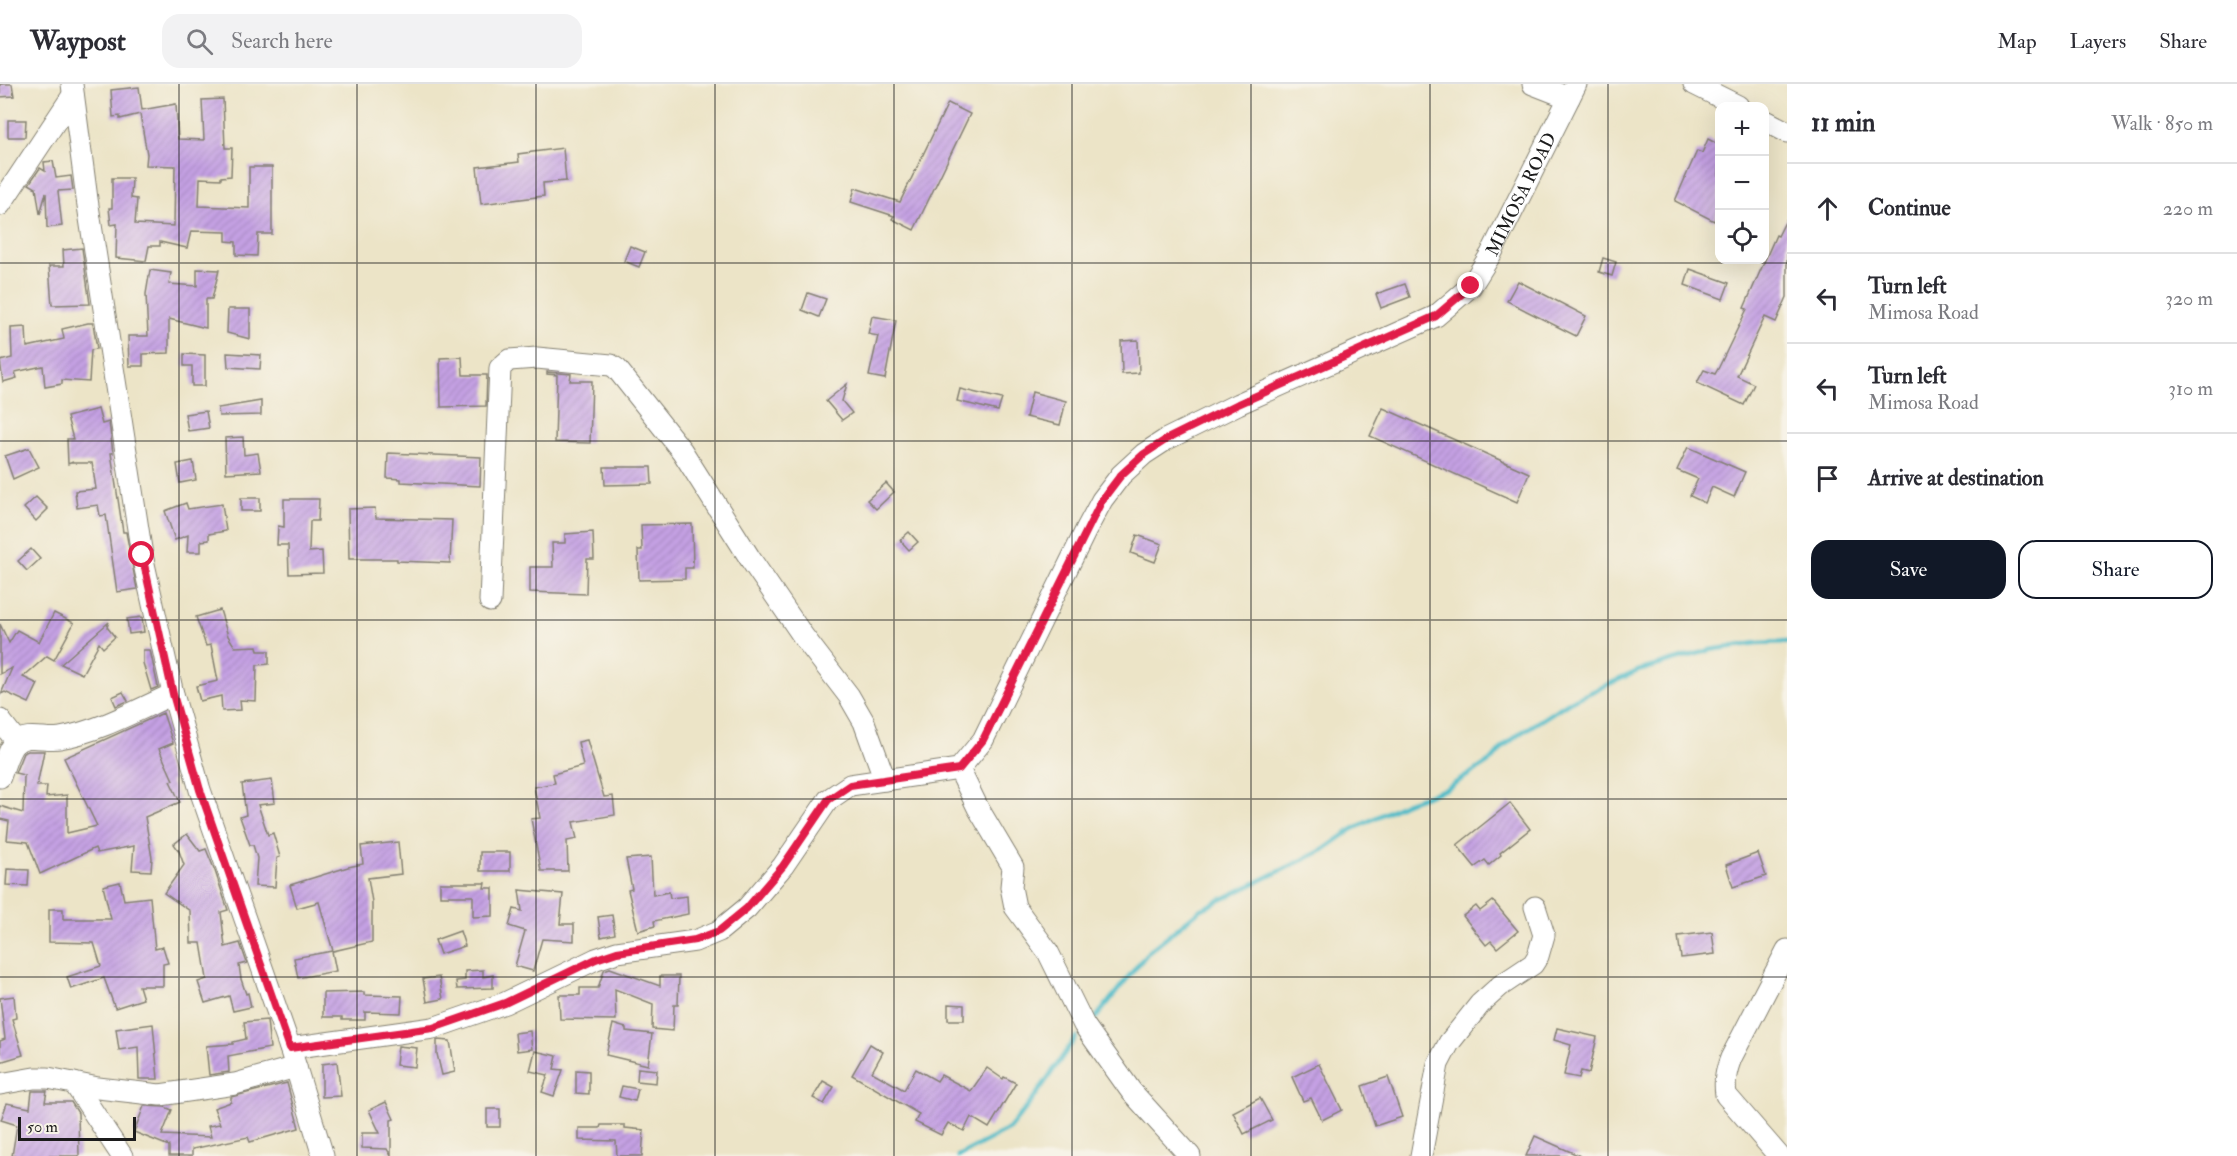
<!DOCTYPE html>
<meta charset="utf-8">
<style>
:root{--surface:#fff;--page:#f2f2f3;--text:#2b2b33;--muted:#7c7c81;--line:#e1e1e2;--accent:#111827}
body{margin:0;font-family:"IM FELL Double Pica",serif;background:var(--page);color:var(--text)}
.controls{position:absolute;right:18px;top:18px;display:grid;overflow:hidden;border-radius:12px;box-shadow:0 6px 24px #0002}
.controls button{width:54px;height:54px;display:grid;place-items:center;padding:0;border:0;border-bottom:2px solid var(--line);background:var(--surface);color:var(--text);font:30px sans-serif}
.scale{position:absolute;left:18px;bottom:15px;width:118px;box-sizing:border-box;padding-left:6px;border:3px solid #1c1c1c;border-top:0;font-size:16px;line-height:21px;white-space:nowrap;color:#1c1c1c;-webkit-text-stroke:4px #f7f3e8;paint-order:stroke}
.stop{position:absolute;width:18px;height:18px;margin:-14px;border:4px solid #e11d48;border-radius:50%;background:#fff}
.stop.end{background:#e11d48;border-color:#fff;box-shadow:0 2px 6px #0008}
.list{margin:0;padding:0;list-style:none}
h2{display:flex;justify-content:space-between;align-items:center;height:78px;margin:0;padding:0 24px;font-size:26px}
h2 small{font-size:20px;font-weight:400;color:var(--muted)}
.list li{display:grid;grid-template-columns:39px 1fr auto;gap:18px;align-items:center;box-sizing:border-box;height:90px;padding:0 24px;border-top:2px solid var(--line)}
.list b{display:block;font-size:22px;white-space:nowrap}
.list p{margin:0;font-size:20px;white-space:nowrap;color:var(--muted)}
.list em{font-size:20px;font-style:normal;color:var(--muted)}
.actions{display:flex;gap:12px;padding:18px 24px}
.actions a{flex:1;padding:14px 0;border:2px solid var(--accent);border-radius:18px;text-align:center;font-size:21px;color:var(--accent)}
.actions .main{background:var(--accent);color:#fff}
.icon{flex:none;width:33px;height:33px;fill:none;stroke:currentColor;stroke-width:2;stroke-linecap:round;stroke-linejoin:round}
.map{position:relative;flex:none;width:1787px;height:1072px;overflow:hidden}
header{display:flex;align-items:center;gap:36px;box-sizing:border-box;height:84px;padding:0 30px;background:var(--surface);border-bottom:2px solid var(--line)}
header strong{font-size:28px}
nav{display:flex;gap:33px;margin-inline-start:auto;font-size:21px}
.search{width:420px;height:54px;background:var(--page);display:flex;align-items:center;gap:15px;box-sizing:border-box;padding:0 21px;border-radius:18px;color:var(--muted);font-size:22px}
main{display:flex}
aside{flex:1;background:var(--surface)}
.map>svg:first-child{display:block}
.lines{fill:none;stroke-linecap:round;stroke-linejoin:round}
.stream{stroke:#4ebbc8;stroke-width:4.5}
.building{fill:url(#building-hatch)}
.minor-casing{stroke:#848072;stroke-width:23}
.minor{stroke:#fff;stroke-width:21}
.route{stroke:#e11d48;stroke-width:8}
.grid{fill:none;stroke:#1c1c1c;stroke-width:1.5;stroke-opacity:0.55}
.labels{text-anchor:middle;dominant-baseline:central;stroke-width:4.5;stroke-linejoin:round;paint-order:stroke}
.street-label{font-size:18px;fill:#1c1c1c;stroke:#f7f3e8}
</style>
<header>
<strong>Waypost</strong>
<div class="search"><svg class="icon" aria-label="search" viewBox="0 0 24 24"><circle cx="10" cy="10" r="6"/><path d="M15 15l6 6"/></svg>Search here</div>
<nav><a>Map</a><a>Layers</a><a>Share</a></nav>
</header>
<main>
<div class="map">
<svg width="1787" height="1072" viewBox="0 0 1787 1072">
<defs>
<pattern id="building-hatch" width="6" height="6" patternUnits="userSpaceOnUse" patternTransform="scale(1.5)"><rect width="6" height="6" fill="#c4a0e3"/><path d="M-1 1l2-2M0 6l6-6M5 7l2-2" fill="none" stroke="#a889c2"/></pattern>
</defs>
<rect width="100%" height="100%" fill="#f7f3e8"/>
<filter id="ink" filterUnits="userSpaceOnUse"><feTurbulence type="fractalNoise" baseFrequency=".0167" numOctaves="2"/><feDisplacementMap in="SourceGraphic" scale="12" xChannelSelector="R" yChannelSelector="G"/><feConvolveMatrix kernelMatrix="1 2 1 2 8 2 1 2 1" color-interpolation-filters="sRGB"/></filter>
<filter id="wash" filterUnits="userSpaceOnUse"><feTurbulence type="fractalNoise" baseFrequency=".008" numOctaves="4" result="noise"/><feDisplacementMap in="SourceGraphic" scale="24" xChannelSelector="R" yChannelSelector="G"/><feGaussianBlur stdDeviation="1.35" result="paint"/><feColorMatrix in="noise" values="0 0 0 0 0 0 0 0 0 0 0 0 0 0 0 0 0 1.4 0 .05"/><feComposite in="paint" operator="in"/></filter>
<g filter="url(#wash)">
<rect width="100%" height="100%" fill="#ece4c7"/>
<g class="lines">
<g class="stream">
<path d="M1091,940L1149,867L1200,826L1323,766L1353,745L1405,719L1446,705L1492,676L1504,662L1522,648L1569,618L1638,587L1710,566L1757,559L1787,558"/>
<path d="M958,1072L1009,1045L1032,1017L1076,953"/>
</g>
</g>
<g id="blocks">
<g class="building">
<path d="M0,0H12L14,12L0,13Z"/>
<path d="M139,3L142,26L176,20L178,55L204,56L202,16L223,15L225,64H232L231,92L221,93V95L200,94L199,122L249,124V83H272V150H258L257,172L236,171V158L226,157V148L191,147L187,164L160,158V162H149L146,177L116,174L117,140L111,141L109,124H112V94H132L131,114L137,115L135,140L174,142L175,82L146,81L147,70L140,30L120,35V32L113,33L111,6Z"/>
<path d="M948,19L970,30L914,146L892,135L894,132L851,118L855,104L900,118Z"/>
<path d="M8,36H26L25,53H8Z"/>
<path d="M1708,55L1719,61V125L1714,137L1675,117L1697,67L1702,69Z"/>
<path d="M563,64L566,97L543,99L544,112L481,120L477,83L519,78L518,70Z"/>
<path d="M53,77L56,94L71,92L73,106L58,107L62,142L47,144L46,109L40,130L36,104L29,100L40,84L45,87L44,78Z"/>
<path d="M1787,134V213L1776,238L1765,233L1737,292L1754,300L1744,321L1697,299L1704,286L1715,290L1719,283L1747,225L1744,224L1776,151L1778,152Z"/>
<path d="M630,162L645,168L639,183L624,177Z"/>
<path d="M82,164L90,220L52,221L49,182H64L63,166Z"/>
<path d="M1603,174L1616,178L1612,192L1599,188Z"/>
<path d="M197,185L219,186L212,215H206V244L169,235V269L143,270V282H129L128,252H148L146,210L150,186L171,189L169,200L197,202Z"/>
<path d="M1690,185L1729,199L1723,215L1685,201Z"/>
<path d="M1518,197L1586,232L1576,252L1507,217Z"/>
<path d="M1405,200L1410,213L1381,224L1376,210Z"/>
<path d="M808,209L826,215L819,233L802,226Z"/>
<path d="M228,225H250V255L227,249Z"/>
<path d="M872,232L896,236L885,295L869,292L878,252L868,250Z"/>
<path d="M88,239H93L97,265L91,266L89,298L62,296V300L45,303L43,282L15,288L17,294L3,298L0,277L12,274L11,244L26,243L27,263L64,255L62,245Z"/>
<path d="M1138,256L1139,289L1122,290L1121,257Z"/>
<path d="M227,269L261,271L260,285L228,283Z"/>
<path d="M184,270L205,271V302H192V282H184Z"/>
<path d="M462,273L463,291H487L486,322L441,323L440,274Z"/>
<path d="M547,288L571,290L570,297H592L590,359L555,358L557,291L547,290Z"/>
<path d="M847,300L842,317L852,329L842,336L826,317Z"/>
<path d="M960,305L1002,315L998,327L957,317Z"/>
<path d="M1032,308L1066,317L1060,341L1026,333Z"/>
<path d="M261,317V331L219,332L218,324Z"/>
<path d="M1383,324L1529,389L1517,418L1370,352Z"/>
<path d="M98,325L102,340L109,338L113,369H111L123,448H126L137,505L117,508L106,431L100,432L98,421L77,424L75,407L96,405L92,379H71L73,378L68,380L67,355H73L67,333Z"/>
<path d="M206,327L209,344L188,347L185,330Z"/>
<path d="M243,353L244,371L258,369L261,387L226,389L225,354Z"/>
<path d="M1688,363L1745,388L1734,413L1712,403L1705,419L1690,412L1698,395L1677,386Z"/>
<path d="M29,364L39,383L13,395L5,372Z"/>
<path d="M388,369L481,373L480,402L401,398V395L387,394Z"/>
<path d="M193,377L196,396L180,399L177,380Z"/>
<path d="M604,383H651L652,400L605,401Z"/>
<path d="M886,399L894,408L876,425L867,416Z"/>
<path d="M36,413L48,425L36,437L24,424Z"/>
<rect x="241" y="414" width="19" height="13"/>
<path d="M284,415H319L318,437H310L309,468L322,467L323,489L289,490L288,461H277L278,442L284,443Z"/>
<path d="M186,419L188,425L222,420L226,447L209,450V456L201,457V468H187L188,451L175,456L165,427Z"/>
<path d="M375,424L376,434L452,436L450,479L397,477V475H349L348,425Z"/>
<path d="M692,440L693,484H685V495L639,496L638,466H642L641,441Z"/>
<path d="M593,448L594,475H587L586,510L530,508V483H553L552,459H565V450Z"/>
<path d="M909,448L918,458L909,466L900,456Z"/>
<path d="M1137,451L1162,460L1155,478L1131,469Z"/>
<path d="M31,465L40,475L27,487L18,477Z"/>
<path d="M220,526L228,552L235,563L257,562L258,567H269V580L257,581L256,617L240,616L241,626L222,627L221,612L200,617L196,602L218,597L211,561L206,562L196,533Z"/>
<path d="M54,529L74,539L54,576L47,572L23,593L38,600L29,619L5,608L1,610L12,584L0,590V540L9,559L17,546L39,558Z"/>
<path d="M142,533L144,548L129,550L127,535Z"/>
<path d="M109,538L107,543L115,553L103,564L99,559L82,590L61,580Z"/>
<path d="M143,566H150L158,603L151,606L143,579Z"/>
<path d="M123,608L128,617L116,622L112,613Z"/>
<path d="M163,629L173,659L159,665L173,696L170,697L180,718L145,733L152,774L151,787L132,786L134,762L97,769L95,764L40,790L28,758L7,756L9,737L0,735V722L23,729L24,691L15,689L23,669L28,667H44L37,702H47L46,713L67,711V749L97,742L64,674Z"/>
<path d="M587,656L604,713L613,712L615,731L573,738L577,755L567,757L568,787H541L531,735L540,734L534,703L555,699L553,690L583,682L578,658Z"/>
<path d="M272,696L275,719L258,721L268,751L273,749L280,773L277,774L275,803L255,802L257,774L253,761H250L240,733L246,731L242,700Z"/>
<path d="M1510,719L1530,745L1500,769L1501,771L1489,781L1485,776L1475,783L1457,761Z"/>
<path d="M187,750L200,767L206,765L215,787L228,826L221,828L225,863L240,859L247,879L239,881L241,895L246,910L248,909L251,923L233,927L229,912L205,919L198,898L207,895L201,859H191L190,827L164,809L184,781L179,767L174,760Z"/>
<path d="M398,758L401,790L368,794L372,818V858L333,867L319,818L297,824L290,801L348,783L363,780L361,762Z"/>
<rect x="480" y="768" width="30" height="19"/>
<path d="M1758,769L1766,792L1733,803L1726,781Z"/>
<path d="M651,773L653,811L669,808L670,814L687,812L688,830L654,837L655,842L638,847L628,806L632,805L626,775Z"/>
<path d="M7,785L29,786L28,802L6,801Z"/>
<path d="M120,798L124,816L150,813L155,865L163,863L168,879L163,880V902H139L143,915L115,924L104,894L71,905L67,893L101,882L94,859L49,858V825H63V835H111L103,802Z"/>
<path d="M440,799H485L484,804H493V832L473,833V812H440Z"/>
<path d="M519,806L563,810L560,840H574V857L542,855L533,887L515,882L525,847L509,842L514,825L522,827Z"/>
<path d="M1493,817L1518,847L1497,864L1491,857L1486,861L1463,832L1476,822L1480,827Z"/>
<path d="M612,831L615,850L601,853L598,833Z"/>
<path d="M460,847L465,862L440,870L435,856Z"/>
<path d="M1712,848L1715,870L1681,874L1678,852Z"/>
<path d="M332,867L336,887L298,894L294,874Z"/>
<path d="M610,884L660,902V892H679L678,921H674L673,947L652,945L653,920L615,905L616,936L560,935L559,911H580V904H598L604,886Z"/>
<path d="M483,886V893L493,891V904L457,905L456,897L465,896V887Z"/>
<path d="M439,893L443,915L427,918L423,895Z"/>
<path d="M364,908V911L402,912L401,929L365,928V936H342V933H323V909Z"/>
<path d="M14,912L16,934L12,935L23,971L0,978V957L5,955L0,914Z"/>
<path d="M948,920L964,921V936H948Z"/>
<path d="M267,936L270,964L228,972L229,988L209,991L206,962L233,960V958L246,955L244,938Z"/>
<path d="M153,940L158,995H139L138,963L119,966L116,945Z"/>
<path d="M613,940L626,944V947L652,950L648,981L606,971Z"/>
<path d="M1557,944L1597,953L1589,989L1581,987L1579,994L1564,991L1571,961L1554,956Z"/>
<path d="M530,947L532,965L517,967L515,949Z"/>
<path d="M437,956L450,957L455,988L442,991L437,970Z"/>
<path d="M870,960L883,968L872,988L904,1006L916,985L937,997L941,991L971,1007L987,984L1003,995L1004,993L1016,999L989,1044L971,1033L964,1047L948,1039L941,1051L915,1038L919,1030L852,991Z"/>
<path d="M398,962L417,964L415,983L396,981Z"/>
<path d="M535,967L557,972L554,985L563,986L554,1012L542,1008L548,991L530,987Z"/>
<path d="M337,978L341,1012L322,1013V980Z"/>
<path d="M1319,980L1342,1026L1322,1036L1311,1014L1303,1017L1292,993Z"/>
<path d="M638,984L657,986L656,999L637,997Z"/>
<path d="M576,986L589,987V1010L576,1009Z"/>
<path d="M1388,993L1402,1033L1375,1042L1362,1002Z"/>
<path d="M823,997L834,1003L824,1020L813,1014Z"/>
<path d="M287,999L299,1044L250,1058L248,1053L192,1065V1072H169V1062L134,1048L144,1022L165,1023L172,1026L162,1051L211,1053L208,1042L220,1040L214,1024L231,1018V1013Z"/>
<path d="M622,1002L638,1005L635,1017L619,1013Z"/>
<path d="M32,1007H47L45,1018H71L78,1029L79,1072H12L17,1041L1,1036L7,1019L30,1024Z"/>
<path d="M1260,1014L1272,1036L1244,1050L1233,1028Z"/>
<path d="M386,1018L394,1035L391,1036V1072L387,1065L362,1064V1049H380L369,1026Z"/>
<rect x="487" y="1025" width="13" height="18"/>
<path d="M601,1041H625V1044L644,1046L642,1072H617L616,1057L579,1056V1044H600Z"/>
<path d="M1535,1052L1580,1072H1526Z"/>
</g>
</g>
</g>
<g filter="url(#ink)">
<use href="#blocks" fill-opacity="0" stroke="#848072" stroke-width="1.5"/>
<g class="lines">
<defs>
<g id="minor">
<path d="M72,0L87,115L142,471L173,610L200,706L290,964L323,1072"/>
<path d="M1533,0L1569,14"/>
<path d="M1694,0L1738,22"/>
<path d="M1764,36L1787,48"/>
<path d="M0,121L73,11"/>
<path d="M490,517L500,284L509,276L537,274L611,281L617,285L682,367L751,476L803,552L849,612L864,638L885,696"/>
<path d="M0,636L17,658"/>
<path d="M959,685L978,724L1013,783L1011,803L1015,823L1048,868L1084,941L1131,1007L1190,1072"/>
<path d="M0,693C4,683 8,666 15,659C28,648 46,657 60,654C100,647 137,626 173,610"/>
<path id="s1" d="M290,964L433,944L505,919L596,875L617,868L695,857L719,847L747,824L783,782L828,716L850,701L959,685L983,656L1086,446L1102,416L1121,391L1144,370L1167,355L1238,320L1436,232L1471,202L1491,170L1576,0"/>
<path d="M74,999L122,1072"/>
<path d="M0,1000L34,994H48L98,1004L160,1011L235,1000L296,983"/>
<path d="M1421,1072L1438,980L1449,959L1480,920L1500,902L1533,880L1538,872L1544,851L1535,823"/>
<path d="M1779,1072L1726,1011C1724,997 1726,987 1731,974L1787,866"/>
</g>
</defs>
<use href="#minor" class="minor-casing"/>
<use href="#minor" class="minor"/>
</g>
</g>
<g class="lines" filter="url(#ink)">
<path class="route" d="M142,471L173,610L200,706L290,964L433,944L505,919L596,875L617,868L695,856L719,847L747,824L783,782L828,716L850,701L959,685L983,656L1102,416L1121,391L1144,370L1167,355L1238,320L1436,232L1471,202"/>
</g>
<path class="grid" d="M179,0V1072M357,0V1072M536,0V1072M715,0V1072M894,0V1072M1072,0V1072M1251,0V1072M1430,0V1072M1608,0V1072M0,179H1787M0,357H1787M0,536H1787M0,715H1787M0,893H1787"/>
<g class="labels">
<g class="street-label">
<text stroke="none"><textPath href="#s1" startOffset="1599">MIMOSA ROAD</textPath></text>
</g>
</g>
</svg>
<div class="controls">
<button>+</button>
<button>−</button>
<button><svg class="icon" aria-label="locate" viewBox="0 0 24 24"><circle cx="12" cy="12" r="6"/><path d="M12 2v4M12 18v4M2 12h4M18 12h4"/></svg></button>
</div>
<div class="scale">50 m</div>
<div class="stop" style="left:142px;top:471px"></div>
<div class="stop end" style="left:1471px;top:202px"></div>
</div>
<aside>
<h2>11 min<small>Walk · 850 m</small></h2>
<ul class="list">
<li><svg class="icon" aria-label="ahead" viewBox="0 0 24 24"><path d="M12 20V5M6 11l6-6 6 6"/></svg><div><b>Continue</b></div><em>220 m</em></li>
<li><svg class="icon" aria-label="left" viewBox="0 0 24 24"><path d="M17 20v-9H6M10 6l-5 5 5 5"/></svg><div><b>Turn left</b><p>Mimosa Road</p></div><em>320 m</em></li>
<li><svg class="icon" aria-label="left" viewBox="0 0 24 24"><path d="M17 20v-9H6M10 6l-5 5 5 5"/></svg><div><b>Turn left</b><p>Mimosa Road</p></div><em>310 m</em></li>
<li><svg class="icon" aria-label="arrive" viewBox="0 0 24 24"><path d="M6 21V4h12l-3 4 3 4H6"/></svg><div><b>Arrive at destination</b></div></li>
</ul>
<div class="actions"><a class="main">Save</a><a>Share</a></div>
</aside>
</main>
